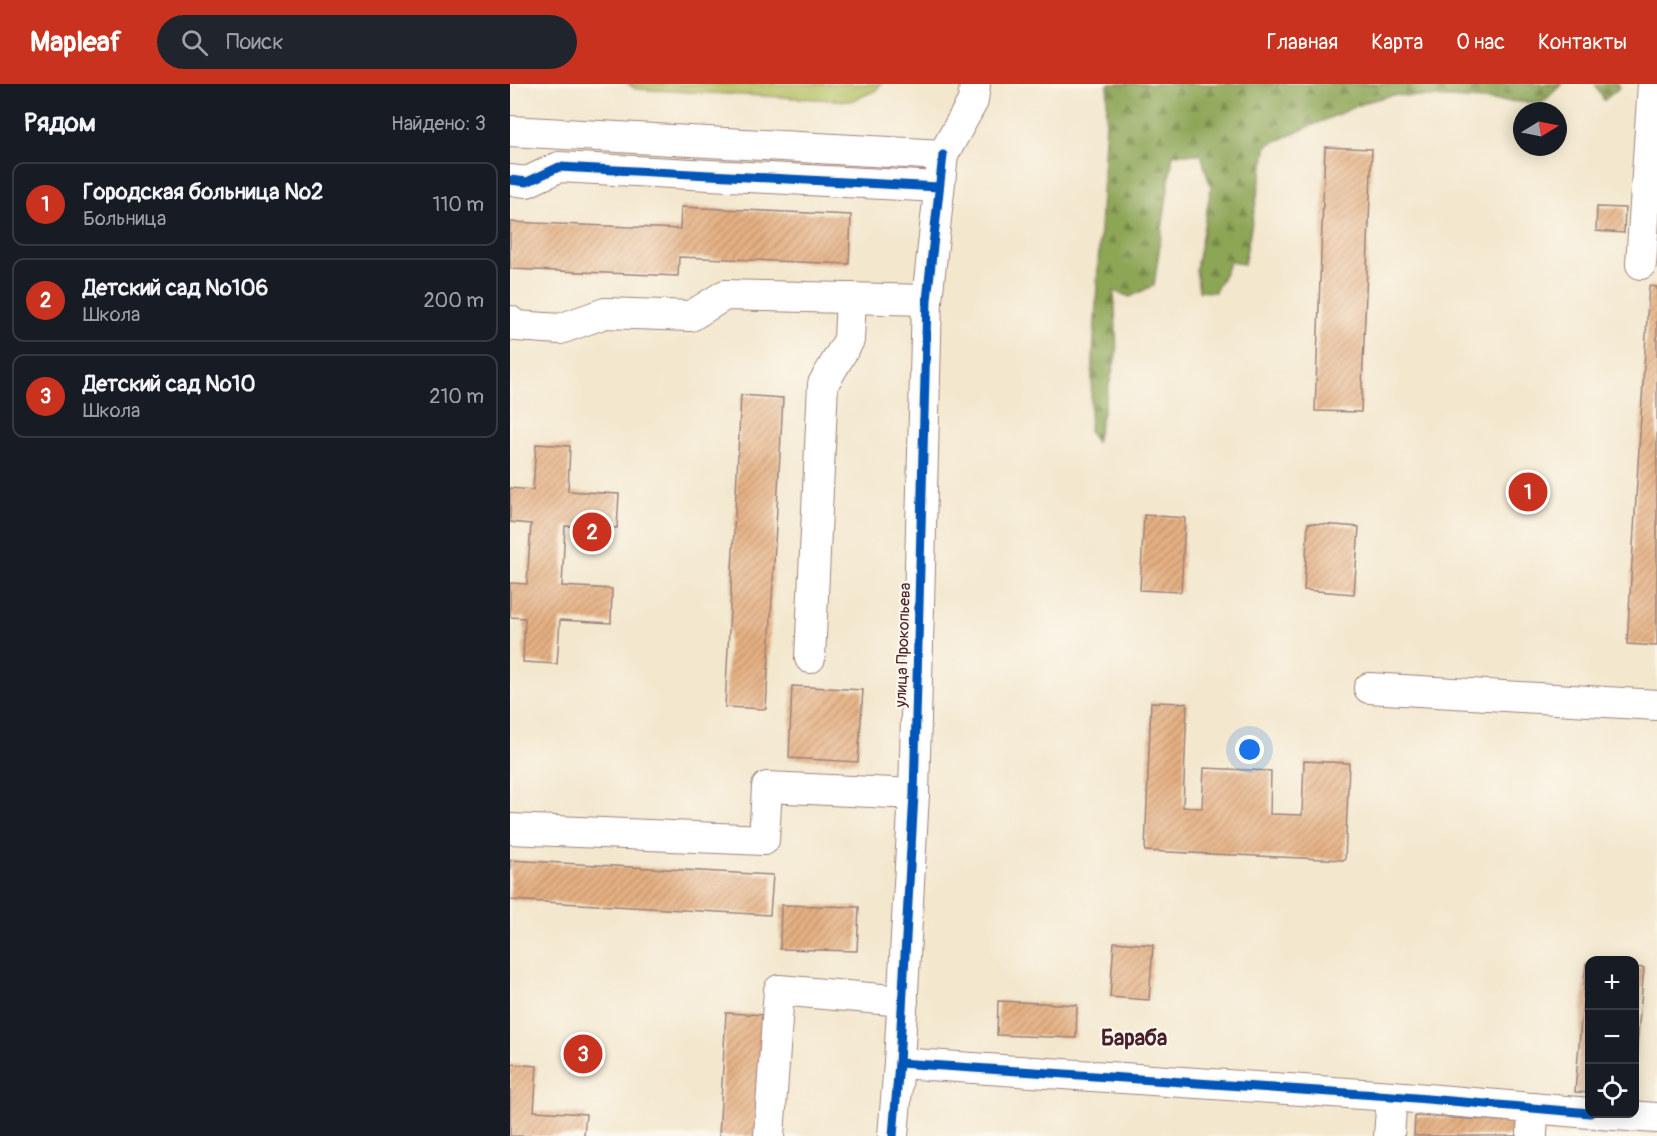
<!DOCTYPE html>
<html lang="ru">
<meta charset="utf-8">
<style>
:root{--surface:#171b24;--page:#20242c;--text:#f1f3f6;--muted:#9ea1a6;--line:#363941;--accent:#c8321e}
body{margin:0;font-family:Pangolin,sans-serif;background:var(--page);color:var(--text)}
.controls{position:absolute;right:18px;bottom:18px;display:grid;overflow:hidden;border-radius:12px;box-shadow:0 3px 15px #0003}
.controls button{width:54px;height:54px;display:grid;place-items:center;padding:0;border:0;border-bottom:2px solid var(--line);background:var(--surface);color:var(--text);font:30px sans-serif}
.compass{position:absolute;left:1003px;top:18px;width:54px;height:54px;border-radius:50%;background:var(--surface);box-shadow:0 3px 15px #0003;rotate:80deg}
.you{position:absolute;left:740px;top:666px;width:21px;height:21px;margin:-15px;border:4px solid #fff;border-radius:50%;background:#1a73e8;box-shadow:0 0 0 9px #1a73e833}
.badge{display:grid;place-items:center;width:39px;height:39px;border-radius:50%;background:var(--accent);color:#fff;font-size:20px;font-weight:700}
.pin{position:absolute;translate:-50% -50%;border:3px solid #fff;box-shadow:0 2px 6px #0006}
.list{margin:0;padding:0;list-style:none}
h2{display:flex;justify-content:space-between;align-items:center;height:78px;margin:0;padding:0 24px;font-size:26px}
h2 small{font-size:20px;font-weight:400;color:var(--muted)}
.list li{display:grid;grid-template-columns:39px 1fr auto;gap:18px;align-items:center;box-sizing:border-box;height:84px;margin:0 12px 12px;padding:0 12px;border:2px solid var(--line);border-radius:12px}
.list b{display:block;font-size:22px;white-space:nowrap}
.list p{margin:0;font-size:20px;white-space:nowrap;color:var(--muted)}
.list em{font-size:20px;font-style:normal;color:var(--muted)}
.icon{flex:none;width:33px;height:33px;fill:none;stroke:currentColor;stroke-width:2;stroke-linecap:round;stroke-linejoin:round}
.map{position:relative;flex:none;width:1147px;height:1052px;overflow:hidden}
header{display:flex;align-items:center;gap:36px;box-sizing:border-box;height:84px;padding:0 30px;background:var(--accent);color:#fff}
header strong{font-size:28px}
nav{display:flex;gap:33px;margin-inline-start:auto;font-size:21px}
.search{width:420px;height:54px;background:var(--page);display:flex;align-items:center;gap:15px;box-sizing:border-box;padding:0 21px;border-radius:33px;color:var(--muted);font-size:22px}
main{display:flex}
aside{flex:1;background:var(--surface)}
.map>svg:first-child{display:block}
.forest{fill:url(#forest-firs);stroke:#6c6240;stroke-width:1.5}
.park{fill:#b2bf60;stroke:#7e6f46;stroke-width:1.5}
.building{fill:url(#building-hatch)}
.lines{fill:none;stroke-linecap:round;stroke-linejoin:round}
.minor-casing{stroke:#9e837c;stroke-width:32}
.minor{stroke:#fff;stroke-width:30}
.cycleway-casing{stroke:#fbf7ec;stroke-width:13}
.cycleway{stroke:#0057b8;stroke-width:9}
.labels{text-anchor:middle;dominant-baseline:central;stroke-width:4.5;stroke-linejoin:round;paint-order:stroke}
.street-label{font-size:16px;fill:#4a1f2b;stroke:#fbf7ec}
.district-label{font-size:22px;font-weight:bold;fill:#4a1f2b;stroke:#fbf7ec}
</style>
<header>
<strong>Mapleaf</strong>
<div class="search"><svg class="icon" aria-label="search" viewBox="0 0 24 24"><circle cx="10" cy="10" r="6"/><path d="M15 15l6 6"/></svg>Поиск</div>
<nav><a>Главная</a><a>Карта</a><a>О нас</a><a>Контакты</a></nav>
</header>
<main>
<aside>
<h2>Рядом<small>Найдено: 3</small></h2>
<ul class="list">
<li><span class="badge">1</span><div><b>Городская больница №2</b><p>Больница</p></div><em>110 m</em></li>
<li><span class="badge">2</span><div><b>Детский сад №106</b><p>Школа</p></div><em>200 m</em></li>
<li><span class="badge">3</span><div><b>Детский сад №10</b><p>Школа</p></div><em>210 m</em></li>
</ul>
</aside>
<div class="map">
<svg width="1147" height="1052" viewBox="0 0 1147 1052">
<defs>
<pattern id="forest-firs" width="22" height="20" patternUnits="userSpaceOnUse" patternTransform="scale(1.5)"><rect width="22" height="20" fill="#8da656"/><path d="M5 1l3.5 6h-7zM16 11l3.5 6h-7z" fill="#758747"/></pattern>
<pattern id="building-hatch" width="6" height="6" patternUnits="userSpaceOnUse" patternTransform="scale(1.5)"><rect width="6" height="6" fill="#e5b082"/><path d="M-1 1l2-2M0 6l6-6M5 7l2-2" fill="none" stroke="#bc8f6b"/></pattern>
</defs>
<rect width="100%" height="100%" fill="#fbf7ec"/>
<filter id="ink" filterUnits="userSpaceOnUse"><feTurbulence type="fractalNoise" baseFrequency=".0167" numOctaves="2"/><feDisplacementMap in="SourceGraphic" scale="12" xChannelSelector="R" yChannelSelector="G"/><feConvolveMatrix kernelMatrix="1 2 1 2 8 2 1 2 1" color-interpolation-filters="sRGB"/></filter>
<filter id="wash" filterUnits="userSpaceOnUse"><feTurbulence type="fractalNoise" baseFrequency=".008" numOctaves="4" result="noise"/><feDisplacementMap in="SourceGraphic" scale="24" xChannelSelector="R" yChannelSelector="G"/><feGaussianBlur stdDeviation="1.35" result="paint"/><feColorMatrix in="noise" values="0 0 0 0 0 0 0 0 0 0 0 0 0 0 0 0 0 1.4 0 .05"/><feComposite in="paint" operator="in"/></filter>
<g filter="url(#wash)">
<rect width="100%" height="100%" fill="#f3e7cd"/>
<g class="forest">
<path d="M598,0H1052L1032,19L882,11L856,18L757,61L734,180L720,178L705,208L689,207L686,185L701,104L691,70H663L644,201L620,213L604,207L607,267L586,358L579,348Z"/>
<path d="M1085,0H1108L1110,3L1094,16Z"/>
</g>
<path class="park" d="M118,0H371L365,7L341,17L126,5Z"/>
<g id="blocks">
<g class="building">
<path d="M815,63L862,65L851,328L805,327Z"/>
<path d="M171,123L341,131L339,180L169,173L168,192L0,185V138L170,145Z"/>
<path d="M1087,123L1115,124L1114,149L1086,147Z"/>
<path d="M1139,202L1147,203V562L1117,560Z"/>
<path d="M231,311L273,314L256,625L215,623Z"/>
<path d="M26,360L60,362L58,407L109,410L107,444L55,442L52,502L102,505L101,539L50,536L47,580L13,578L15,534L0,533V499L17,500L21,440L0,438V404L23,406Z"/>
<path d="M634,431L675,434L671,508L630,506Z"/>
<path d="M798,439L849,443L844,510L794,506Z"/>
<path d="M282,602L353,606L348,678L279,674Z"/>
<path d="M641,618L677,619L673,723L692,724L694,684L761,687L760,730L792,731L794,677L839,679L835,776L635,767Z"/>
<path d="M0,776L263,791L260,831L0,816Z"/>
<path d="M271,821L349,823L347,867L270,865Z"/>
<path d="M604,858L643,861L639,916L600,913Z"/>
<path d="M1076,879H1080V1009L1065,1008Z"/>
<path d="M1124,883L1134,884L1126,972H1124Z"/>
<path d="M488,917L567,921L566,954L487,951Z"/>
<path d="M216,929L257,931L251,1052H209Z"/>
<path d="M0,980L27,982L24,1027L76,1030L74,1052H0Z"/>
<path d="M905,1032L1011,1038L1010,1052H904Z"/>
</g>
</g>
</g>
<g filter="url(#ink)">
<use href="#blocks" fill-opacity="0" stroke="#9e837c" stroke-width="1.5"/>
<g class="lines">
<defs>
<g id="minor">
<path d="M0,47L433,71"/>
<path d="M0,96L17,98L49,83L429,103"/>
<path d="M1131,180L1143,0"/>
<path d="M0,237L6,242L50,245L95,229L181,232L215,211L417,216"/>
<path d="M300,574L313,300L339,256L341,214"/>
<path d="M859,604L1147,621"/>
<path d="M0,745L254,756L257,703L404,710"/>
<path d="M389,979L882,1012L1080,1029"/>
<path d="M1090,1030L1147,1034"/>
<path d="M259,1052L269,906L393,917"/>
<path d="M383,1052L389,979L404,710L417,216L433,71L463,17L465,0"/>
<path d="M879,1052L882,1012"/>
<path d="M1022,1052L1023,1024"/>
</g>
</defs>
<use href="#minor" class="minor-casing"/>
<use href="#minor" class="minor"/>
<defs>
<g id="cycleway">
<path d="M0,96L17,98L49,83L429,103"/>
<path d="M389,979L882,1012L1080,1029"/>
<path d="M383,1052L389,979L404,710L417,216L433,71"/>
</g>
</defs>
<use href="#cycleway" class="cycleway-casing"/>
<use href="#cycleway" class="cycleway"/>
</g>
</g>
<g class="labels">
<g class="street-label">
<text transform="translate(393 561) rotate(-88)">улица Прокопьева</text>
</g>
<g class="district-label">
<text x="624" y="954">Бараба</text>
</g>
</g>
</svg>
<div class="controls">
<button>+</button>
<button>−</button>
<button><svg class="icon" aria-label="locate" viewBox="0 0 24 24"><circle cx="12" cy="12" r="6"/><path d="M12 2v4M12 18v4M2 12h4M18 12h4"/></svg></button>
</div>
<svg class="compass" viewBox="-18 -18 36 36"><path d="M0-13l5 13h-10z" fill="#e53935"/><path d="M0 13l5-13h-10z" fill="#9ea1a6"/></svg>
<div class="you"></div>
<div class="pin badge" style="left:1018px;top:408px">1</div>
<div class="pin badge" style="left:82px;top:448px">2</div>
<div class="pin badge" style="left:73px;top:970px">3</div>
</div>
</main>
